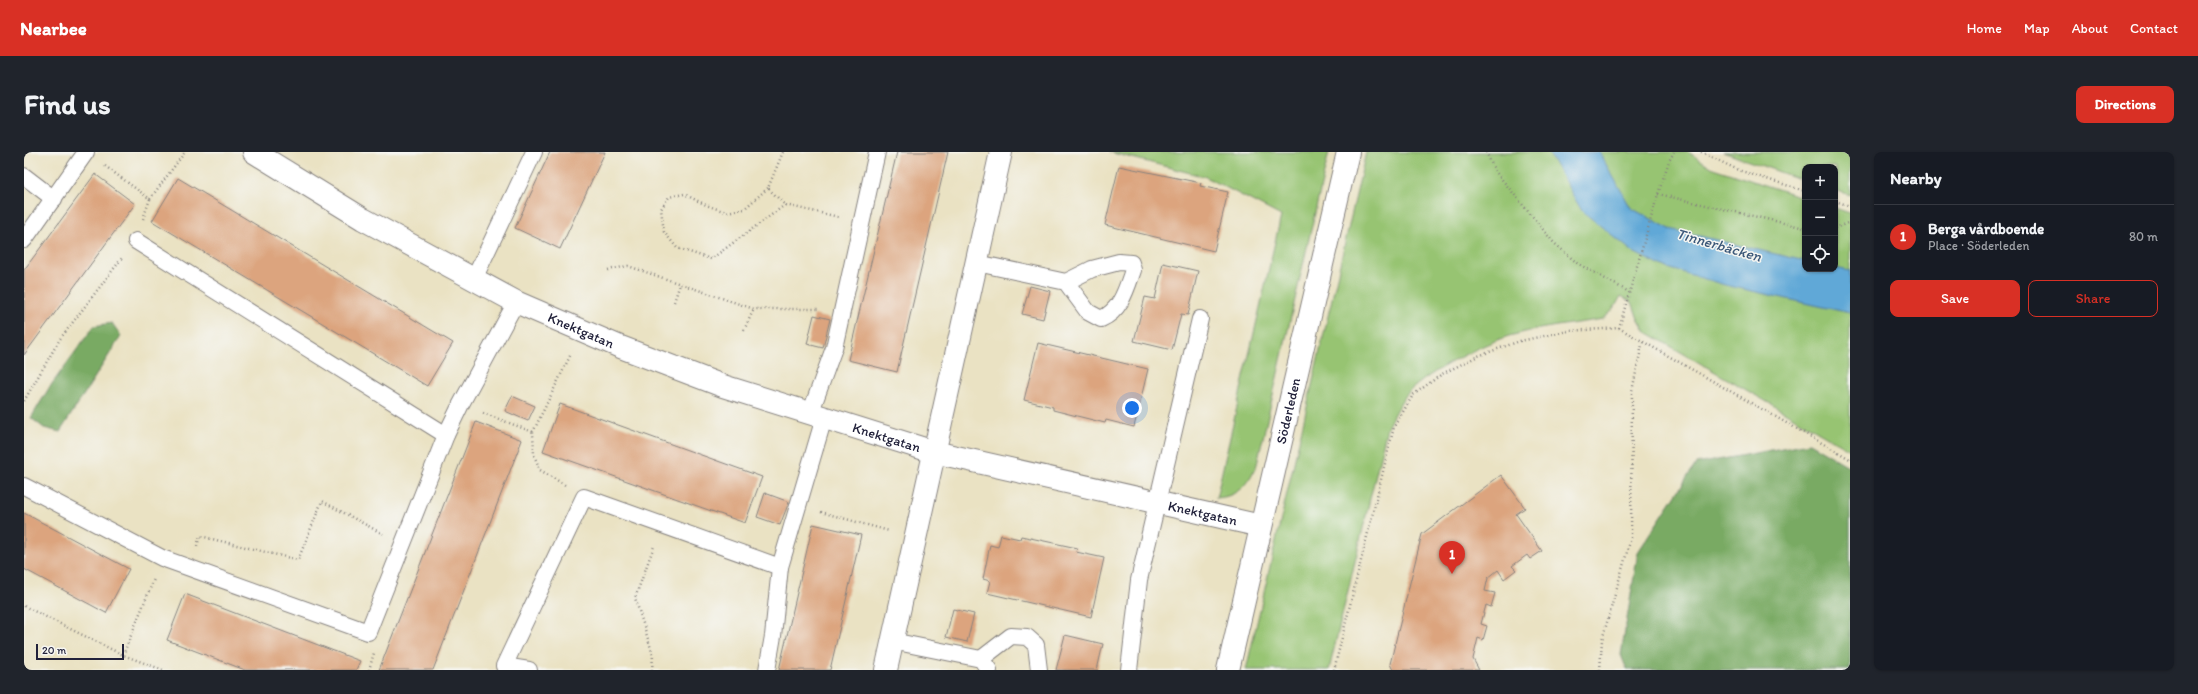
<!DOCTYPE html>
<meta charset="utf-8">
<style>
:root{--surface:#171b24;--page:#20242c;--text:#f1f3f6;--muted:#9ea1a6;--line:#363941;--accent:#d93025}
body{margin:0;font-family:Itim,sans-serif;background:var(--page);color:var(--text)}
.controls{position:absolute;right:12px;top:12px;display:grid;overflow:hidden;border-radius:8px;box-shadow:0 1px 3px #0004}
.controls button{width:36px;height:36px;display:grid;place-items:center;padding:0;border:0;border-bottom:1px solid var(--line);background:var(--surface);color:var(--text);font:20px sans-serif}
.scale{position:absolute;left:12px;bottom:10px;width:88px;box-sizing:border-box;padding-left:4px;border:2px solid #22223b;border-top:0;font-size:11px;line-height:14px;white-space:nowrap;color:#22223b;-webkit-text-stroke:3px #f6f6f2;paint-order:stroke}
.you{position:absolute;left:1108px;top:256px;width:14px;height:14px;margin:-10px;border:3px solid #fff;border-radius:50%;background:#1a73e8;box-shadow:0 0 0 6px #1a73e833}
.badge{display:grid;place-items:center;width:26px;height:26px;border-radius:50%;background:var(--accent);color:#fff;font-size:13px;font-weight:700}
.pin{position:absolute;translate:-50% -33px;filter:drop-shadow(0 1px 2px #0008)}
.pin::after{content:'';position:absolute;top:21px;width:14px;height:12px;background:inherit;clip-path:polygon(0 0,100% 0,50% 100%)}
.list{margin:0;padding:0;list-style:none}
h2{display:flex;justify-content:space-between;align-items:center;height:52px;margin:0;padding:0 16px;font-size:17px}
h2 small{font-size:13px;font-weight:400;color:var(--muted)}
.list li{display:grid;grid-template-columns:26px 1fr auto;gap:12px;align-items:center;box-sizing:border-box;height:64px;padding:0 16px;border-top:1px solid var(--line)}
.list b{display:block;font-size:15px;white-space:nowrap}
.list p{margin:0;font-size:13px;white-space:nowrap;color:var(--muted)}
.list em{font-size:13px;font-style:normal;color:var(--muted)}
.actions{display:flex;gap:8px;padding:12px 16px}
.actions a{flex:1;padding:9px 0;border:1px solid var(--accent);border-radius:8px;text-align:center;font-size:14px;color:var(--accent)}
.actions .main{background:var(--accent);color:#fff}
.icon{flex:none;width:22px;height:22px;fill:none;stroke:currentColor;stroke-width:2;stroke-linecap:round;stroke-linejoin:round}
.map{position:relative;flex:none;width:1826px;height:518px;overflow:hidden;border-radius:8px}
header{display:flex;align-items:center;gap:24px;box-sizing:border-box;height:56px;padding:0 20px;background:var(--accent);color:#fff}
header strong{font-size:19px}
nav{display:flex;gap:22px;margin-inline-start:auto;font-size:14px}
.intro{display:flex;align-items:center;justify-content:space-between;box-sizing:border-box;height:96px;padding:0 24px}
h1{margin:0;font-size:28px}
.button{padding:10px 18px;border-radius:8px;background:var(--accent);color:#fff;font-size:14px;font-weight:700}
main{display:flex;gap:24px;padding:0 24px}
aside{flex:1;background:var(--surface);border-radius:8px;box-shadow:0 1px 3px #0004}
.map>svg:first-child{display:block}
.green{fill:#97c472;stroke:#5c7356}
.forest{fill:#79aa64;stroke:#4e6650}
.water{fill:#60a8d7;stroke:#416589}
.building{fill:#dca47e}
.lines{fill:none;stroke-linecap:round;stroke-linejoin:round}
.service-casing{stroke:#86827f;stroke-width:18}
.minor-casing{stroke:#86827f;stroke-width:24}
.secondary-casing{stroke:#86827f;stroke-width:24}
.path{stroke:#86827f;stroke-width:2.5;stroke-dasharray:1 3;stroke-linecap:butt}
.service{stroke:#fff;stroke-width:16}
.minor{stroke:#fff;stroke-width:22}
.secondary{stroke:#fff;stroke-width:22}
.labels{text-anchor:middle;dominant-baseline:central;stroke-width:3;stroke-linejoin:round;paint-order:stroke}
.street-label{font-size:14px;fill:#22223b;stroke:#f6f6f2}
.water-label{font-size:15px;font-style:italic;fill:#3b5879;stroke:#f6f6f2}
</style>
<header>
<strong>Nearbee</strong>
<nav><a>Home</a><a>Map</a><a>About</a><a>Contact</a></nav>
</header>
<div class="intro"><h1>Find us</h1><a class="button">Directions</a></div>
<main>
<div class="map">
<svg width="1826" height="518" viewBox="0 0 1826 518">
<rect width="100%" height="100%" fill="#f6f6f2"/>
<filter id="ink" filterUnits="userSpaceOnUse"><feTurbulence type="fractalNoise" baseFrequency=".025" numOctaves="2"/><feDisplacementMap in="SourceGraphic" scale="8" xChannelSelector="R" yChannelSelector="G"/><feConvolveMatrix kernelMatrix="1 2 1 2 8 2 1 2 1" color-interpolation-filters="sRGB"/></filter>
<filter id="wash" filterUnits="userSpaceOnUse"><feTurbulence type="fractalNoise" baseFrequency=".012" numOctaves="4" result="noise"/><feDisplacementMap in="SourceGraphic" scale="16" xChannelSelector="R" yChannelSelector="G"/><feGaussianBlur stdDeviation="0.9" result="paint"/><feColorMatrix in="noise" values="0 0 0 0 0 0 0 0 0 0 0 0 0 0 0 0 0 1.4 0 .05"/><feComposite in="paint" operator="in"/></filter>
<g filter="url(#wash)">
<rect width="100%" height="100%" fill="#eae2c3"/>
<g class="green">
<path d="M1085,0H1305L1233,312C1225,331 1214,345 1192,346L1257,64L1182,25Z"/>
<path d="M1342,0H1664L1689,16L1781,46V117H1811V56L1826,61V298L1622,180L1614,167L1608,150L1597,144L1589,158L1579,167C1549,172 1518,175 1489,183C1463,189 1404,220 1385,240C1375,250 1369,264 1363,276L1305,518H1222Z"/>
<path d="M1699,0H1826V43L1811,38V15H1781V29Z"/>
</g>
<g class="forest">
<path d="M88,171L97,184L36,280L20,276L7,266L25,236L70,174Z"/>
<path d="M1785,291L1826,315V518H1603L1597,503L1614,400L1672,312Z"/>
</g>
<path class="water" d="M1524,0H1575L1607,56L1646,77L1781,109V117L1811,116L1826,119V161L1701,133L1637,114L1609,100L1558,59Z"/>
<g id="blocks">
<g class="building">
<path d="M526,0H581L536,97L491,76Z"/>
<path d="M873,0H924L873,220L824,208Z"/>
<path d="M1095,14L1177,31L1176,34L1204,40L1190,99L1081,73Z"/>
<path d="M71,22L111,52L0,203V118Z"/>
<path d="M154,26L429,191L403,234L128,69Z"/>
<path d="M1139,111L1174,119L1164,163L1157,162L1148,198L1110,189L1121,145L1131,147Z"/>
<path d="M1006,134L1026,139L1019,167L998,162Z"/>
<path d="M790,163L806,167L799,196L783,192Z"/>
<path d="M1014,191L1124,217L1110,275L1082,268L1081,271L1029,258V255L1000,248Z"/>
<path d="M488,244L511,254L504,269L481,259Z"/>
<path d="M536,252L738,325L721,371L519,299Z"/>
<path d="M452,270L498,288L409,518H355Z"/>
<path d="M1477,323L1501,356L1492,362L1518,399L1506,407L1503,403L1488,414L1492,418L1480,427L1474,418L1464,426L1461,439L1471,441L1467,455L1462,453L1457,472L1463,474L1459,488L1454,486L1449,507L1455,518H1369L1366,512L1398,382Z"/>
<path d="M741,341L765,350L756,373L733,365Z"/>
<path d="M0,361L105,417L82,461L0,417Z"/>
<path d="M789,372L837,383L806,518H755Z"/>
<path d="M977,383L996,387L997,384L1053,396L1052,400L1080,406L1067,465L963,441L966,429L959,427L966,393L974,395Z"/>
<path d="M161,442L336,509L332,518H221L143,488Z"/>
<path d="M929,457L950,462L943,490L922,485Z"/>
<path d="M1041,483L1079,492L1073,518H1032Z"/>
</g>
</g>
</g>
<g filter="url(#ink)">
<use href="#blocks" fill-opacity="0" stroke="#86827f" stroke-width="1"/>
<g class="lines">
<defs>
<g id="service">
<path d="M0,24L30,47"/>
<path d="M0,88L62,0"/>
<path d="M112,89L422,283"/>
<path d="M953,111L1042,130L1068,117L1095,110L1107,111L1109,118C1102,138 1097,158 1077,167L1064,160L1042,130"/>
<path d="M449,129L510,0"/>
<path d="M786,262L810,196L853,0"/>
<path d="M0,334L138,406L344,480L422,283L437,252L492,150"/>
<path d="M868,489L957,507L965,518"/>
<path d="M957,507L987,484L1003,485L1012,493L1015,518"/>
<path d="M505,518L480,514L560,345L756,415"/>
<path d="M743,518L749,484L756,415L800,266"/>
<path d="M1105,518L1115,428L1176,167"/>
</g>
<g id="minor">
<path id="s1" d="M230,0L339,67L492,150L594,194L699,234L910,300L1237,374"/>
<path d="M862,518L977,0"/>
</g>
<g id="secondary">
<path id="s2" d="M1204,518L1324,0"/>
</g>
</defs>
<use href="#service" class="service-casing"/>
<use href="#minor" class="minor-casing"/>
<use href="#secondary" class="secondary-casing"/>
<g class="path">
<path d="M759,0L744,36L761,53L815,65"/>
<path d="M1462,0L1471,19L1530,91L1553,111L1605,140"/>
<path d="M1677,0L1714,18L1781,39"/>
<path d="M81,14L126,47L119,67"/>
<path d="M744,36L720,57L702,60L682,53L660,42L645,45L637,57L640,80L653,96L687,107L761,53"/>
<path d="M1634,42L1781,76"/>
<path d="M126,47L161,0"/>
<path d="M1811,49L1826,54"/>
<path d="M1811,76L1826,70"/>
<path d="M584,118L604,114L730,157H795"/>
<path d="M650,150L656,132"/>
<path d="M1595,176L1634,42L1645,9L1650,0"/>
<path d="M720,178L730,157"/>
<path d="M0,249L36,187L98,106"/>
<path d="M459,261L509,280"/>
<path d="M541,333L516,318L510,303L509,280L547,202"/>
<path d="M797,360L865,379"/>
<path d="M173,394L176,384L274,408L298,349L359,382"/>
<path d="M0,454L99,503L139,518"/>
<path d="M99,503L130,427"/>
<path d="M345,518L350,501"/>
<path d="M628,518L629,503L611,446L630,394"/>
<path d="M1310,518L1370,275L1389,243L1418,222L1454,204L1496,189L1544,179L1595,176L1826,307"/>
<path d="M1576,518L1578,488L1607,386L1608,239L1619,188"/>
</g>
<use href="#service" class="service"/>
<use href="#minor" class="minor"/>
<use href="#secondary" class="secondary"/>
</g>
</g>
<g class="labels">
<g class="street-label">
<text stroke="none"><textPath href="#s1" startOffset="373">Knektgatan</textPath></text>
<text stroke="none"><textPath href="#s2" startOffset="266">Söderleden</textPath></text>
<text stroke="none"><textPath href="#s1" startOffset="697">Knektgatan</textPath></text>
<text stroke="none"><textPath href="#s1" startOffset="1022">Knektgatan</textPath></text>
</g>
<g class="water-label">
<text transform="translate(1695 93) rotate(16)">Tinnerbäcken</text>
</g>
</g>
</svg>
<div class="controls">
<button>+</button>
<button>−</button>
<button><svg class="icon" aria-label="locate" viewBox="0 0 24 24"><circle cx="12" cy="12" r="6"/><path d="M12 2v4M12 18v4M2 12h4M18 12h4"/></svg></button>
</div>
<div class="scale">20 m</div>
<div class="you"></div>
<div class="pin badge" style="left:1428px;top:422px">1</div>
</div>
<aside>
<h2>Nearby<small></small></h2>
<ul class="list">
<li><span class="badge">1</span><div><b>Berga vårdboende</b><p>Place · Söderleden</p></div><em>80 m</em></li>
</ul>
<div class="actions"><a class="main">Save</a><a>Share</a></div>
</aside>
</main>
